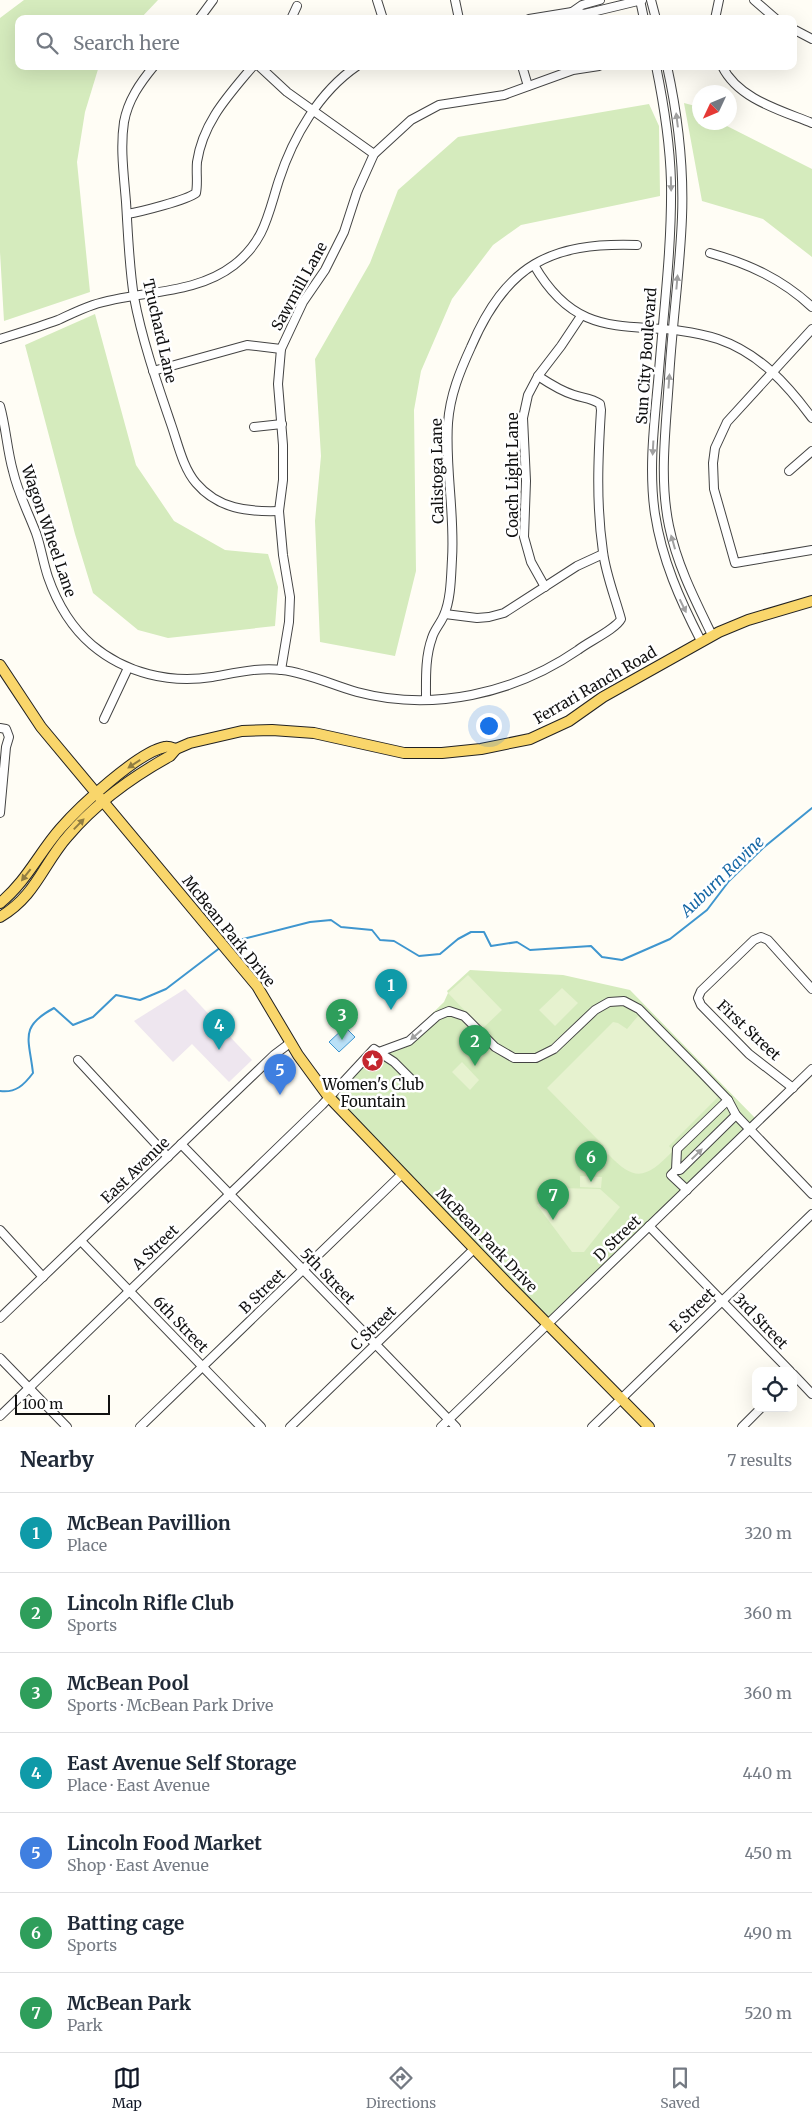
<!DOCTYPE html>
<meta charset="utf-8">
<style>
:root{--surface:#fff;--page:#f6f6f7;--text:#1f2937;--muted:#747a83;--line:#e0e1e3;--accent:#111827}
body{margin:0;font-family:Merriweather,serif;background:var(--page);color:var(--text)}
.controls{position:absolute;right:15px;bottom:15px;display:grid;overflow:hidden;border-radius:10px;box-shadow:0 5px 20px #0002}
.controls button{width:45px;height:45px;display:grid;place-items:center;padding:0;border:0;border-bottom:1px solid var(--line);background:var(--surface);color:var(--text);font:25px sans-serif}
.compass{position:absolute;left:692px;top:85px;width:45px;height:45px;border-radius:50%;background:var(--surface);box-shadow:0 5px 20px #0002;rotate:226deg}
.scale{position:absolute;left:15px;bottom:12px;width:95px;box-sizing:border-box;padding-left:5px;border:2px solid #111;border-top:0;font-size:14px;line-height:18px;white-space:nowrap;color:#111;-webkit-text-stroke:4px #fff;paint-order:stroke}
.you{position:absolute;left:488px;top:725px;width:18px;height:18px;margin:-12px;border:4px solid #fff;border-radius:50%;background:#1a73e8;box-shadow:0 0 0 8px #1a73e833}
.badge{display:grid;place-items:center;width:32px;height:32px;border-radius:50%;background:var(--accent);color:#fff;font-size:16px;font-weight:700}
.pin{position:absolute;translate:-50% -41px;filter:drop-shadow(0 1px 2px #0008)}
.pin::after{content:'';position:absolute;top:26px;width:18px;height:15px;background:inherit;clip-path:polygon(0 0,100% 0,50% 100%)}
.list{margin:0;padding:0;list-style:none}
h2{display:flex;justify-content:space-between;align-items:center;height:65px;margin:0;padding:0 20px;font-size:21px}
h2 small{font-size:16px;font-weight:400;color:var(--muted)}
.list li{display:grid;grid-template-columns:32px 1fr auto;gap:15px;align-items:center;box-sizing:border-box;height:80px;padding:0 20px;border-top:1px solid var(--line)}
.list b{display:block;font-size:19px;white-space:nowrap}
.list p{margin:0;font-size:16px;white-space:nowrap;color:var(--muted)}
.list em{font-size:16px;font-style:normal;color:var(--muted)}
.icon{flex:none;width:28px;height:28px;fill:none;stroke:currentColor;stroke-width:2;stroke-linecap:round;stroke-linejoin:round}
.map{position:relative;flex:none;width:812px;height:1427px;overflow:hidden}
.search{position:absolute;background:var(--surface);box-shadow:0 5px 20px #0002;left:15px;right:15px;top:15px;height:55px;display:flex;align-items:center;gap:12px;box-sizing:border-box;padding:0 18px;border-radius:10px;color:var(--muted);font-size:19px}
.sheet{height:625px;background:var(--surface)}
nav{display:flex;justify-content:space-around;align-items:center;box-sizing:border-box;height:70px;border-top:1px solid var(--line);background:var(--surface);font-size:14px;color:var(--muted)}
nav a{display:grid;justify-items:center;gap:2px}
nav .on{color:var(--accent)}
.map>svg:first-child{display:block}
.industrial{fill:#eee6ef}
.green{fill:#d5ebbd}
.pitch{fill:#e6f2cf}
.water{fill:#b9e0f7;stroke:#3f96cf}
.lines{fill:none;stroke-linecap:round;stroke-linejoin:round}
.stream{stroke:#3f96cf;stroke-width:2}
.minor-casing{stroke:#444;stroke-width:10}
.major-casing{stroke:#222;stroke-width:12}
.minor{stroke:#fff;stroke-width:8}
.major{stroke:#f9d66b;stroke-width:10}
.oneway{fill:#a0a0a0}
.oneway2{fill:#917d42}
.labels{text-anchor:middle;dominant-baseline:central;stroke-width:5;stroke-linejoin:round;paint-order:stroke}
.street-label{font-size:15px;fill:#111;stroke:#fff}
.poi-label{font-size:15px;fill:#111;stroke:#fff}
.water-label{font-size:16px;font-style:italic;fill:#1768a6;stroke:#fff}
</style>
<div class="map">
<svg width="812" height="1427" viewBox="0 0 812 1427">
<rect width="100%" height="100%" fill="#fffdf5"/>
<path class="industrial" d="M185,989L252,1060L229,1082L192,1044L173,1062L134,1021Z"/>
<g class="green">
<path d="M24,0H158L140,19H19V66H99L85,112L77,162L90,292L4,321L0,252V18Z"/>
<path d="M684,103L699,107L700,122L721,123L812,169V257L763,219L702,201Z"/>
<path d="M649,104L659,126L660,196L521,225L493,245L452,299L421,371L414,410L416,571L395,656L320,642L315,521L321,456L315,359L370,263L398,190L458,137Z"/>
<path d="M95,314L136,465L174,521L225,550L268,554L278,587L275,626L168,638L138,630L93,593L75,534L25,345Z"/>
<path d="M470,970L563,975L630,990L757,1120L549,1320L331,1094L376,1048L407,1038L444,1002L448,993L447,991Z"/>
</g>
<g class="pitch">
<path d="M468,975L502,1010L482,1029L448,993Z"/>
<path d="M562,988L578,1003L555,1026L539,1010Z"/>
<path d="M638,1016L718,1097L669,1146L673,1151C647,1177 636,1184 608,1154L604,1158L599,1152L604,1146L547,1088L613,1022L618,1023L627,1029Z"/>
<path d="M462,1062L479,1080L470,1090L452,1072Z"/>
<path d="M580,1176L602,1177L601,1188L580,1187Z"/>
<path d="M558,1188L600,1189L620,1207L584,1252H572L537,1205Z"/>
</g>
<path class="water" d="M345,1027L355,1037L339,1052L329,1042Z"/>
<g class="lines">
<g class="stream">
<path d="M227,943L310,922L331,920L341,927L372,930L380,940L394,941L419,956L440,954L458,939L471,932H484L491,946L517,942L530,950L591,946L602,957L622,960L670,939L707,910L729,881L763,848L812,808"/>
<path d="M0,1091C16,1093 24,1085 33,1073C29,1038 19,1027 54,1008L73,1025L93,1017L116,995L140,1000L166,989L221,947"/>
</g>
<defs>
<g id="minor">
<path d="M377,0L383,19"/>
<path d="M455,0L459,19"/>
<path d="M640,0L644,19"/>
<path d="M651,0L656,19"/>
<path d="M754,0L776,19"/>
<path d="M572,12L582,5L600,0"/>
<path d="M199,19L213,0"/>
<path d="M291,19L297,6"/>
<path d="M529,19L572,12L584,14L642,0"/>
<path d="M715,19L719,0"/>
<path d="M793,29L812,39"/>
<path d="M154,66C140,83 128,100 124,122C120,148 124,176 126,202C128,233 129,266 134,297C142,340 157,383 171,424C178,444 183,468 196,483C218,509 248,512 279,511"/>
<path d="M259,66L287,92L374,154"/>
<path d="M522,66L528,86"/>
<path d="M656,66C664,105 670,143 671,182C672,245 664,308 659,371C655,418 648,467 655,514C662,560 680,600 701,641"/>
<path d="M667,66C678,116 684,166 682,217C680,271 672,325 669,379C666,428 659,478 669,526C677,565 695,600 712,635"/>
<path d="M722,66C738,99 780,110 812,123"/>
<path d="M127,214C140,212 187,200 196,193C198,183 196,173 197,162C203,122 228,96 253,66"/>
<path d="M710,253C749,264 782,279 812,307"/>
<path d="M534,265C584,352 641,314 718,339C759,353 787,384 812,418"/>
<path d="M812,329L727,422L715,448L713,463L714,489L735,563L812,550"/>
<path d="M0,339C19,333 39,327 58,320C69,315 81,309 93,305C138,290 194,296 234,265C265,241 268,214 279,180C293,137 319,92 357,66"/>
<path d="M153,371L247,345L281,349"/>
<path d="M0,406C6,427 7,450 13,471C18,493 28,512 36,533C41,547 43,562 48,577C57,603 71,627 92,645C125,673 170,684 212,677C235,673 259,667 282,670C308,673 332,685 357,692C432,712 514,694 578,650C588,642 616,629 621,619C615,597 606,575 603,552C596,504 598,458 601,410L600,404C592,398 583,398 574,395C561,391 550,384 538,376"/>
<path d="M254,427L282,424"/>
<path d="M789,471L812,451"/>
<path d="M545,587L531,562L524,537L526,481L523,418L528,395L538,376L561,346L581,316"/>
<path d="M445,614L477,618L489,617L504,613L577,566L603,554"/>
<path d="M281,670L289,622L290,597L283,555L279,511L283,480V445L278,384L281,349L303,302L325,270L344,232L357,192L374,154L411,120L439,105L504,95L573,70L599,66"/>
<path d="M426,699C426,679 425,657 432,638C434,630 441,623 444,615C451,599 451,576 452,559C455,514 445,468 448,423C450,395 460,371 471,347C506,265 550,242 637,245"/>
<path d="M104,719L128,668"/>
<path d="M0,728L6,729L9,737L6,747L0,813"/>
<path d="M379,1052L409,1041L437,1016L449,1011L464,1016L495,1047L514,1058H536L554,1049L595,1010L609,1002L624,1001L639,1009L702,1073L728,1100L736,1115L812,1194"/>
<path d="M78,1060L168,1157"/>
<path d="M793,1088L749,1054L701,1005L698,998L701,991L754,940L761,937L768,940L812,989"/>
<path d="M728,1100L677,1149L676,1170H680L736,1115"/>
<path d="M181,1144L456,1427"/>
<path d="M676,1170L671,1175L687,1190"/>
<path d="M649,1226L790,1371"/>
<path d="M0,1230L43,1277"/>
<path d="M81,1241L261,1427"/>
<path d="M0,1318L274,1055L290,1043"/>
<path d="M0,1358L67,1427"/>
<path d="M793,1374L812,1394"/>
<path d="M0,1416L322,1105L374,1049L394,1062L416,1084"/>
<path d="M140,1427L402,1174"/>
<path d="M290,1427L474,1249"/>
<path d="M441,1427L812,1069"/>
<path d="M592,1427L812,1214"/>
<path d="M742,1427L761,1408"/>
</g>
<g id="major">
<path d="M0,665L41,727L257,986L298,1055L328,1096L510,1286L649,1427"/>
<path d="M0,903C26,882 39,853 60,829C79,807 138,752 165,747C168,746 173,748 176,749"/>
<path d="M0,917C36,896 43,864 68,836C96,803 132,777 170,756L176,749L190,743L242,731L272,730L314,733L404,753H442L481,749L530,739L569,721L603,697L719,632L748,620L812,601"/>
</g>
</defs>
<use href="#minor" class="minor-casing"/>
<use href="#major" class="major-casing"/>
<use href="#minor" class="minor"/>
<use href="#major" class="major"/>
</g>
<defs><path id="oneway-solid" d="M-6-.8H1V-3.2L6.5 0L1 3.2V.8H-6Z" transform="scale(1.25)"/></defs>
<g class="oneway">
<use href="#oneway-solid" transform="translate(677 120) rotate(-97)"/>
<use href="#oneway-solid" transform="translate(671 184) rotate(89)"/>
<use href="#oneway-solid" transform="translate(677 282) rotate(-85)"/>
<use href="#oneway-solid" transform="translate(669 381) rotate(-86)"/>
<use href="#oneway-solid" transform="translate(653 448) rotate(93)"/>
<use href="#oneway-solid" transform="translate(673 542) rotate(-106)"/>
<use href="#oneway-solid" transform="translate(683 606) rotate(64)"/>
<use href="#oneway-solid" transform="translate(416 1035) rotate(139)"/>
<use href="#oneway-solid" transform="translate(697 1154) rotate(-44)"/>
</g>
<g class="oneway2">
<use href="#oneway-solid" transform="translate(134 764) rotate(147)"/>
<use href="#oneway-solid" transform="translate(79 824) rotate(-46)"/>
<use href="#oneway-solid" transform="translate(26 875) rotate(128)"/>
</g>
<defs>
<symbol id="sight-disc" viewBox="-11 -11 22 22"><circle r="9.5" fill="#c4262e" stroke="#fff"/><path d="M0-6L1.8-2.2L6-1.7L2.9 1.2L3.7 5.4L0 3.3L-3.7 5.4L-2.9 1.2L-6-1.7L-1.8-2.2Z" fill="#fff"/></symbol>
</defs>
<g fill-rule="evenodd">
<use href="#sight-disc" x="360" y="1048" width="25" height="25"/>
</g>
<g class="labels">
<g class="street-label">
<text transform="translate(299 286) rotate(-61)">Sawmill Lane</text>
<text transform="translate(160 331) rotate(77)">Truchard Lane</text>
<text transform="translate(646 356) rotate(-86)">Sun City Boulevard</text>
<text transform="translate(437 471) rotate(-91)">Calistoga Lane</text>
<text transform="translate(512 475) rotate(-90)">Coach Light Lane</text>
<text transform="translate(49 531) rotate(71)">Wagon Wheel Lane</text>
<text transform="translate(595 685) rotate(-30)">Ferrari Ranch Road</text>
<text transform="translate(229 931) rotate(51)">McBean Park Drive</text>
<text transform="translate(749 1030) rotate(43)">First Street</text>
<text transform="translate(135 1170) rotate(-44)">East Avenue</text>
<text transform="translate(617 1238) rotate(-44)">D Street</text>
<text transform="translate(487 1240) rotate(46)">McBean Park Drive</text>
<text transform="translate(155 1247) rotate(-44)">A Street</text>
<text transform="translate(328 1276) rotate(46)">5th Street</text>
<text transform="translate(262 1291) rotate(-44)">B Street</text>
<text transform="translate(692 1310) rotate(-44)">E Street</text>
<text transform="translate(761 1321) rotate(46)">3rd Street</text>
<text transform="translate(181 1324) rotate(46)">6th Street</text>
<text transform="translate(373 1328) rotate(-44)">C Street</text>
</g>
<g class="poi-label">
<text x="373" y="1084">Women's Club<tspan x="373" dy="17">Fountain</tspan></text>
</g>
<g class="water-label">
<text transform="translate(722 876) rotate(-44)">Auburn Ravine</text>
</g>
</g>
</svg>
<div class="controls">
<button><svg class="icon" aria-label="locate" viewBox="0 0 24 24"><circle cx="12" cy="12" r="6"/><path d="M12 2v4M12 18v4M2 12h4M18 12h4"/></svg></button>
</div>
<svg class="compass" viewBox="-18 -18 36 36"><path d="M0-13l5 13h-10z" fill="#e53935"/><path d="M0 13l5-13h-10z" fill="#747a83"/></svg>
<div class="scale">100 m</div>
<div class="you"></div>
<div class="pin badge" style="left:391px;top:1010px;background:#0f9aa8">1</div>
<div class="pin badge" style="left:475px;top:1066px;background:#2e9e5b">2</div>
<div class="pin badge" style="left:342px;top:1040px;background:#2e9e5b">3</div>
<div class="pin badge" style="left:219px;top:1050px;background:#0f9aa8">4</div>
<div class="pin badge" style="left:280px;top:1095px;background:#3f7fe0">5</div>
<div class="pin badge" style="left:591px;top:1182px;background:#2e9e5b">6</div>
<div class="pin badge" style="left:553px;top:1220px;background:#2e9e5b">7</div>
<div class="search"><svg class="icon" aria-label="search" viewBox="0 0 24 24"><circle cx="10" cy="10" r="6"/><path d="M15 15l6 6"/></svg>Search here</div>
</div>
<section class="sheet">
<h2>Nearby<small>7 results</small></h2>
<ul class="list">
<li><span class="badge" style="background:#0f9aa8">1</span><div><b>McBean Pavillion</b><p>Place</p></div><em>320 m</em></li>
<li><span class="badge" style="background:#2e9e5b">2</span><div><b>Lincoln Rifle Club</b><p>Sports</p></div><em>360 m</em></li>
<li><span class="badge" style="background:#2e9e5b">3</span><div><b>McBean Pool</b><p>Sports · McBean Park Drive</p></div><em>360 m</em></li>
<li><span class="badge" style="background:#0f9aa8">4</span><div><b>East Avenue Self Storage</b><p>Place · East Avenue</p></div><em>440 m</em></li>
<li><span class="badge" style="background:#3f7fe0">5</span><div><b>Lincoln Food Market</b><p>Shop · East Avenue</p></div><em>450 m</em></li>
<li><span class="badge" style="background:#2e9e5b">6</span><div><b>Batting cage</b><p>Sports</p></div><em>490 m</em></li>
<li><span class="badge" style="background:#2e9e5b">7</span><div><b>McBean Park</b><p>Park</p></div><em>520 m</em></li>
</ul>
</section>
<nav>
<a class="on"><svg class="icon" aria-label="map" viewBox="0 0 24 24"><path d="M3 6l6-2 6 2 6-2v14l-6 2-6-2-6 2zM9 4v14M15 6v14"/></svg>Map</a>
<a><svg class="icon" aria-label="directions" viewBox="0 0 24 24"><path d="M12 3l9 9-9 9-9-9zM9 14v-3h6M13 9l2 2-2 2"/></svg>Directions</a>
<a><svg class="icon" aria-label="saved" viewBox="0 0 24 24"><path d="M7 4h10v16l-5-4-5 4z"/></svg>Saved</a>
</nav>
